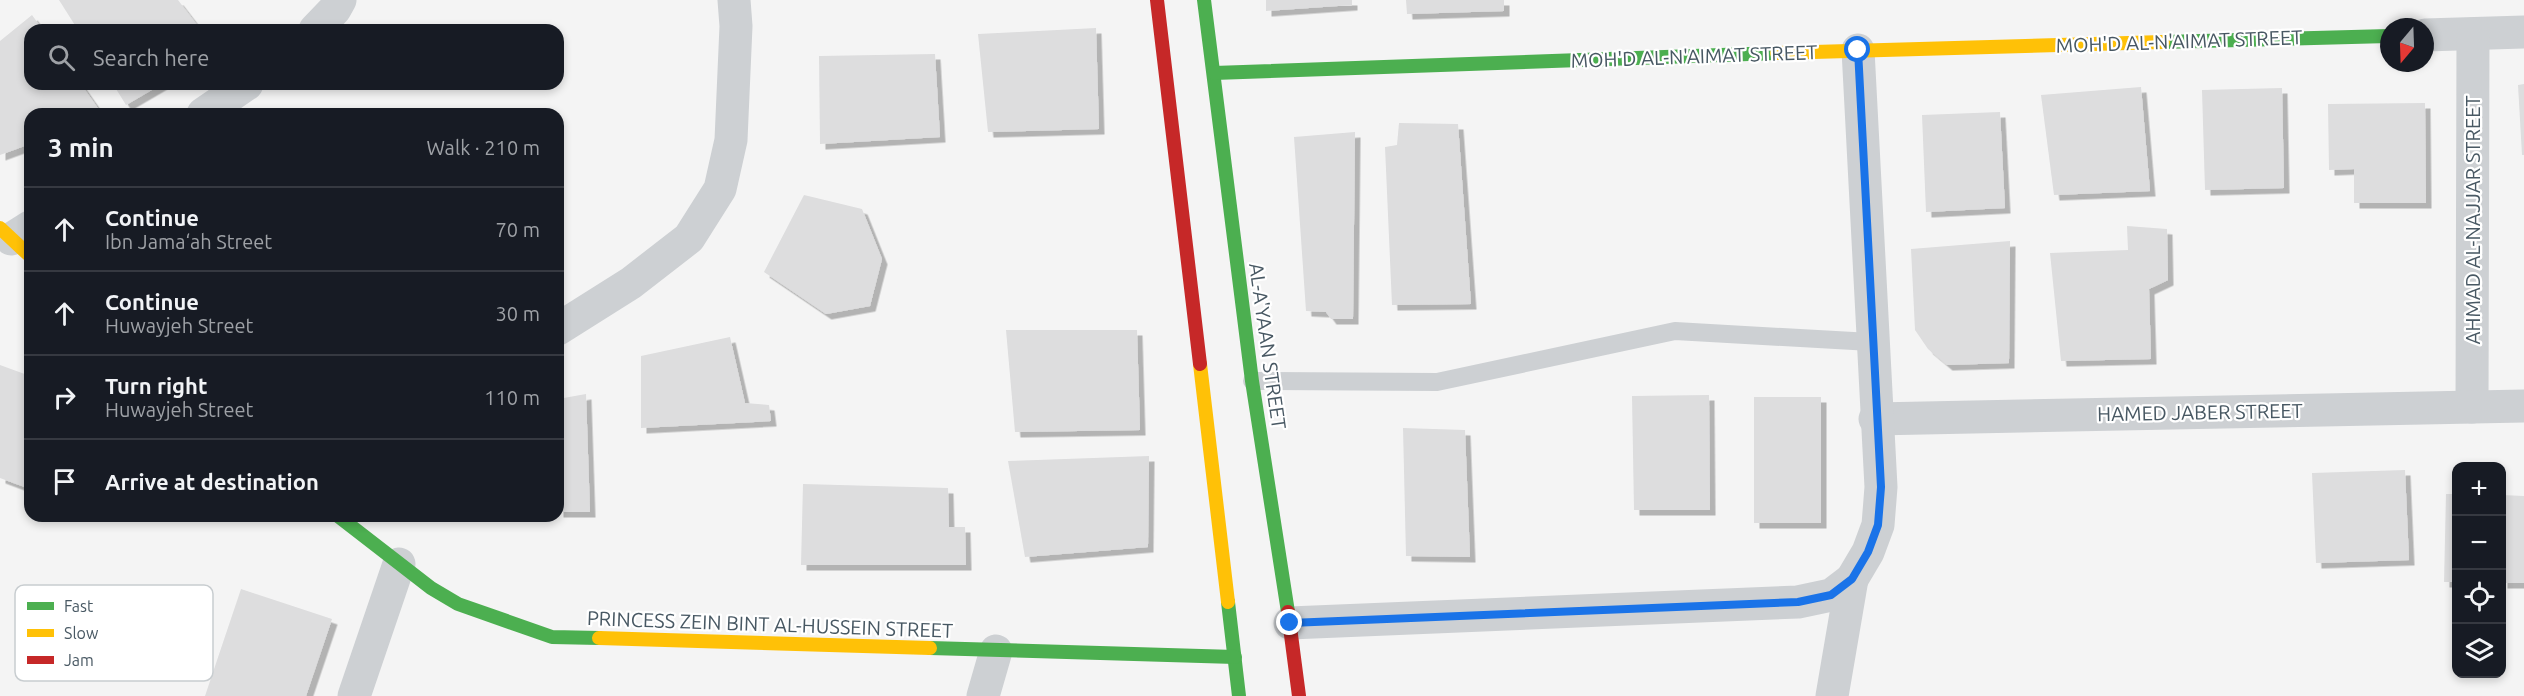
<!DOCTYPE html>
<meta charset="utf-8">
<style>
:root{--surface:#171b24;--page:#20242c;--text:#f1f3f6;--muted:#9ea1a6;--line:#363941}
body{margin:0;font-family:Ubuntu,sans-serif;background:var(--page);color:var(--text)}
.controls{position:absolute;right:18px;bottom:18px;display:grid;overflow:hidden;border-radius:12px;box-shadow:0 3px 9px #0003}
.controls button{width:54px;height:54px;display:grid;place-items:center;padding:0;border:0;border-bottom:2px solid var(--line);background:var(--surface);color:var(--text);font:30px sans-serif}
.compass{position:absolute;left:2380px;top:18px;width:54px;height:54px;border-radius:50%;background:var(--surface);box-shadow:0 3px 9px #0003;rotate:199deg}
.stop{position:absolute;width:18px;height:18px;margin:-14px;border:4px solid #1a73e8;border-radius:50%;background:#fff}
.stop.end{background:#1a73e8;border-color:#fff;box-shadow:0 2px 6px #0008}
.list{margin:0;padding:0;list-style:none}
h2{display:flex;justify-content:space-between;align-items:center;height:78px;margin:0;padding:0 24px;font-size:26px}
h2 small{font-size:20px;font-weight:400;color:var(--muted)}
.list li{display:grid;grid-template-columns:39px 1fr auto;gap:18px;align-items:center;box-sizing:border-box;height:84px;padding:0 24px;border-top:2px solid var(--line)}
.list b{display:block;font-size:22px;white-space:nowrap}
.list p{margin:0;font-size:20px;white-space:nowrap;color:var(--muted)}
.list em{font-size:20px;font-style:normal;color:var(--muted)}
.icon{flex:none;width:33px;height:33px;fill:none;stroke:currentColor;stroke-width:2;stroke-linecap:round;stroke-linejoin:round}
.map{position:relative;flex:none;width:2524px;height:696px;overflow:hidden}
.search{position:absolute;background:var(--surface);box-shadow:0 3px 9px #0003;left:24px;top:24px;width:540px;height:66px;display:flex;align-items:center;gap:15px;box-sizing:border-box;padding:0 21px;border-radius:18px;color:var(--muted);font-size:22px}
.panel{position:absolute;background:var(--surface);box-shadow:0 3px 9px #0003;left:24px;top:108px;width:540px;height:414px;border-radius:18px}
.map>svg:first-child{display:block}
.building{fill:#ddddde;filter:url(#shadow)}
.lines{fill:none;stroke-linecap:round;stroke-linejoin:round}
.lane{stroke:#cdd0d3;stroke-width:18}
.street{stroke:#cdd0d3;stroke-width:33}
.fast{stroke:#4caf50;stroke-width:14}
.slow{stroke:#ffc107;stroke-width:14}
.jam{stroke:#c62828;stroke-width:14}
.route{stroke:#1a73e8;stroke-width:8}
.labels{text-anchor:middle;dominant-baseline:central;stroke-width:4.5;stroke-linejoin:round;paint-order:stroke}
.street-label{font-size:20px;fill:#485863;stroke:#fff}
.key{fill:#fff;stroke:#c8cdd0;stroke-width:1.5}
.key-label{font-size:16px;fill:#485863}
</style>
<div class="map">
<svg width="2524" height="696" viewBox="0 0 2524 696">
<defs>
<filter id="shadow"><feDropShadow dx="5.5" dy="5.5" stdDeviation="0" flood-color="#0004"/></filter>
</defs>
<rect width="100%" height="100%" fill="#f4f4f4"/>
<g class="building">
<path d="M59,0H178L201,30H78Z"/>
<path d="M1266,0H1352V5L1266,11Z"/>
<path d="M1406,0H1504V11L1407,14Z"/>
<path d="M32,15L43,30H30V84H81L102,114H30V144L0,155V41Z"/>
<path d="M1096,28L1099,129L988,132L978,34Z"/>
<path d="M935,54L940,137L820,144L819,56Z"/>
<path d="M113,84H162L126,105Z"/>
<path d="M2524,84V155H2522L2518,85Z"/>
<path d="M2141,87L2150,191L2054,195L2041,95Z"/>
<path d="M2282,88L2284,188L2205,190L2202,90Z"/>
<path d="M2425,103L2426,203H2354V169L2329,170L2328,104Z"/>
<path d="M2000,112L2005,208L1926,212L1922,115Z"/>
<path d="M1399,123L1458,124L1471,304L1392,305L1385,147L1397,145Z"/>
<path d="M1355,132L1353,319H1331L1326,312L1306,311L1294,137Z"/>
<path d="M804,195L862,209L882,259L870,306L826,314L764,272Z"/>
<path d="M2127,226L2167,229L2168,280L2149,289L2151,359L2061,361L2050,253L2128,250Z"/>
<path d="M2010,241L2009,363L1947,365L1928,349L1915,330L1911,249Z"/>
<path d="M1006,330H1137L1140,430L1015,432Z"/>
<path d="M730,337L745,403L769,405L771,421L641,428V356Z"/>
<path d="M0,365L30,376V489L0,478Z"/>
<path d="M586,394L590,512H558V399Z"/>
<path d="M1709,395L1710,510H1634L1632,396Z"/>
<rect x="1754" y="397" width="67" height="126"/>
<path d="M1403,428L1465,430L1470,557L1406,556Z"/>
<path d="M1149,456L1148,547L1025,557L1008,461Z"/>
<path d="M2405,470L2409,560L2316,563L2312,473Z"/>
<path d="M803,484L948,488L949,527H965L966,565H801Z"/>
<path d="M2446,494H2456V582H2444Z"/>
<path d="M2502,495L2524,496V583H2502Z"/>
<path d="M241,589L332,619L306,696H205Z"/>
</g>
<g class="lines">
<path class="lane" d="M1252,381L1437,382L1675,331L1871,342"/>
<g class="street">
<path d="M315,30L335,9L340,0"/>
<path d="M2425,35L2524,32"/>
<path d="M203,114L247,84"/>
<path d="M11,239L30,227"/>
<path d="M558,329L631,283L689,238L720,189L731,140L736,26L734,0"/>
<path d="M2472,407L2473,34"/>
<path d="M1875,419L2524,406"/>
<path d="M1290,623L1798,602L1831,595L1852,579L1868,552L1878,525L1881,487L1858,50"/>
<path d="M354,696L399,564"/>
<path d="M983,696L996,651"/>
<path d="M1832,696L1852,579"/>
</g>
<g class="fast">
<path d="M1204,0L1252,381L1288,612"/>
<path d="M2163,42L2389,36"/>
<path d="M1214,73L1777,53"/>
<path d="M338,516L431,588L458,604L552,637L599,638"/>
<path d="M1228,602L1239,696"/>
<path d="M930,648L1235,657"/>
</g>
<g class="slow">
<path d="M1777,53L2163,42"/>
<path d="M0,228L30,256"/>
<path d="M1200,364L1228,602"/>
<path d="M599,638L930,648"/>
</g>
<g class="jam">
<path d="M1157,0L1200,364"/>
<path d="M1288,612L1299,696"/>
</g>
</g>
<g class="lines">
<path class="route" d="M1290,623L1798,602L1831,595L1852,579L1868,552L1878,525L1881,487L1858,50"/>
</g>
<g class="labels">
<g class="street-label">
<text transform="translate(2179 41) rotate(-2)">MOH'D AL-N'AIMAT STREET</text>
<text transform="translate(1694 56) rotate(-2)">MOH'D AL-N'AIMAT STREET</text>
<text transform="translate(2472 220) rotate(-90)">AHMAD AL-NAJJAR STREET</text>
<text transform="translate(1268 346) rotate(82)">AL-A'YAAN STREET</text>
<text transform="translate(2200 412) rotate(-1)">HAMED JABER STREET</text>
<text transform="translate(770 624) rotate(2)">PRINCESS ZEIN BINT AL-HUSSEIN STREET</text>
</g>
</g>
<rect x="15" y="585" width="198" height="96" rx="9" class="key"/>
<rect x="27" y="602" width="27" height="8" fill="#4caf50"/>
<rect x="27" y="629" width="27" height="8" fill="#ffc107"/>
<rect x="27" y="656" width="27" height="8" fill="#c62828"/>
<g class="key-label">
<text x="64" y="612">Fast</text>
<text x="64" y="639">Slow</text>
<text x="64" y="666">Jam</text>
</g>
</svg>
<div class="controls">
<button>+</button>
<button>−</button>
<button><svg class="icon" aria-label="locate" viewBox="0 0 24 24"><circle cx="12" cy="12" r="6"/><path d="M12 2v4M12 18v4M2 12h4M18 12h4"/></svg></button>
<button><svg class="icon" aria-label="layers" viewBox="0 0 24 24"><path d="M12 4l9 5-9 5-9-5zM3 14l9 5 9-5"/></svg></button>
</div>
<svg class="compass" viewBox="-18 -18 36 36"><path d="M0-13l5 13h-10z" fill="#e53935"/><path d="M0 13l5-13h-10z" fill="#9ea1a6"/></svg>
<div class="stop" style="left:1858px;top:50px"></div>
<div class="stop end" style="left:1290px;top:623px"></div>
<div class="search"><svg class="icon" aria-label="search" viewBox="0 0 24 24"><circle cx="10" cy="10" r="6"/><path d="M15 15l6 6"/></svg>Search here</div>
<section class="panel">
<h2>3 min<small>Walk · 210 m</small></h2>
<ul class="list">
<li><svg class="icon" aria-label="ahead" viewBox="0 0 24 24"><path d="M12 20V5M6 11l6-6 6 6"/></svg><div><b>Continue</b><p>Ibn Jama‘ah Street</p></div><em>70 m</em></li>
<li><svg class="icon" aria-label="ahead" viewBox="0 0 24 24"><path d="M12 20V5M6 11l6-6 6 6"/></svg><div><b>Continue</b><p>Huwayjeh Street</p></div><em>30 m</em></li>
<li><svg class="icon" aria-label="right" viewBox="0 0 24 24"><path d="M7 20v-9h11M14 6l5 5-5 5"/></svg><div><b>Turn right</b><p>Huwayjeh Street</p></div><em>110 m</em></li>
<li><svg class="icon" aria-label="arrive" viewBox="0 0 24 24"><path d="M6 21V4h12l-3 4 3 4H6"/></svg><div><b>Arrive at destination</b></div></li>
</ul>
</section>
</div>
